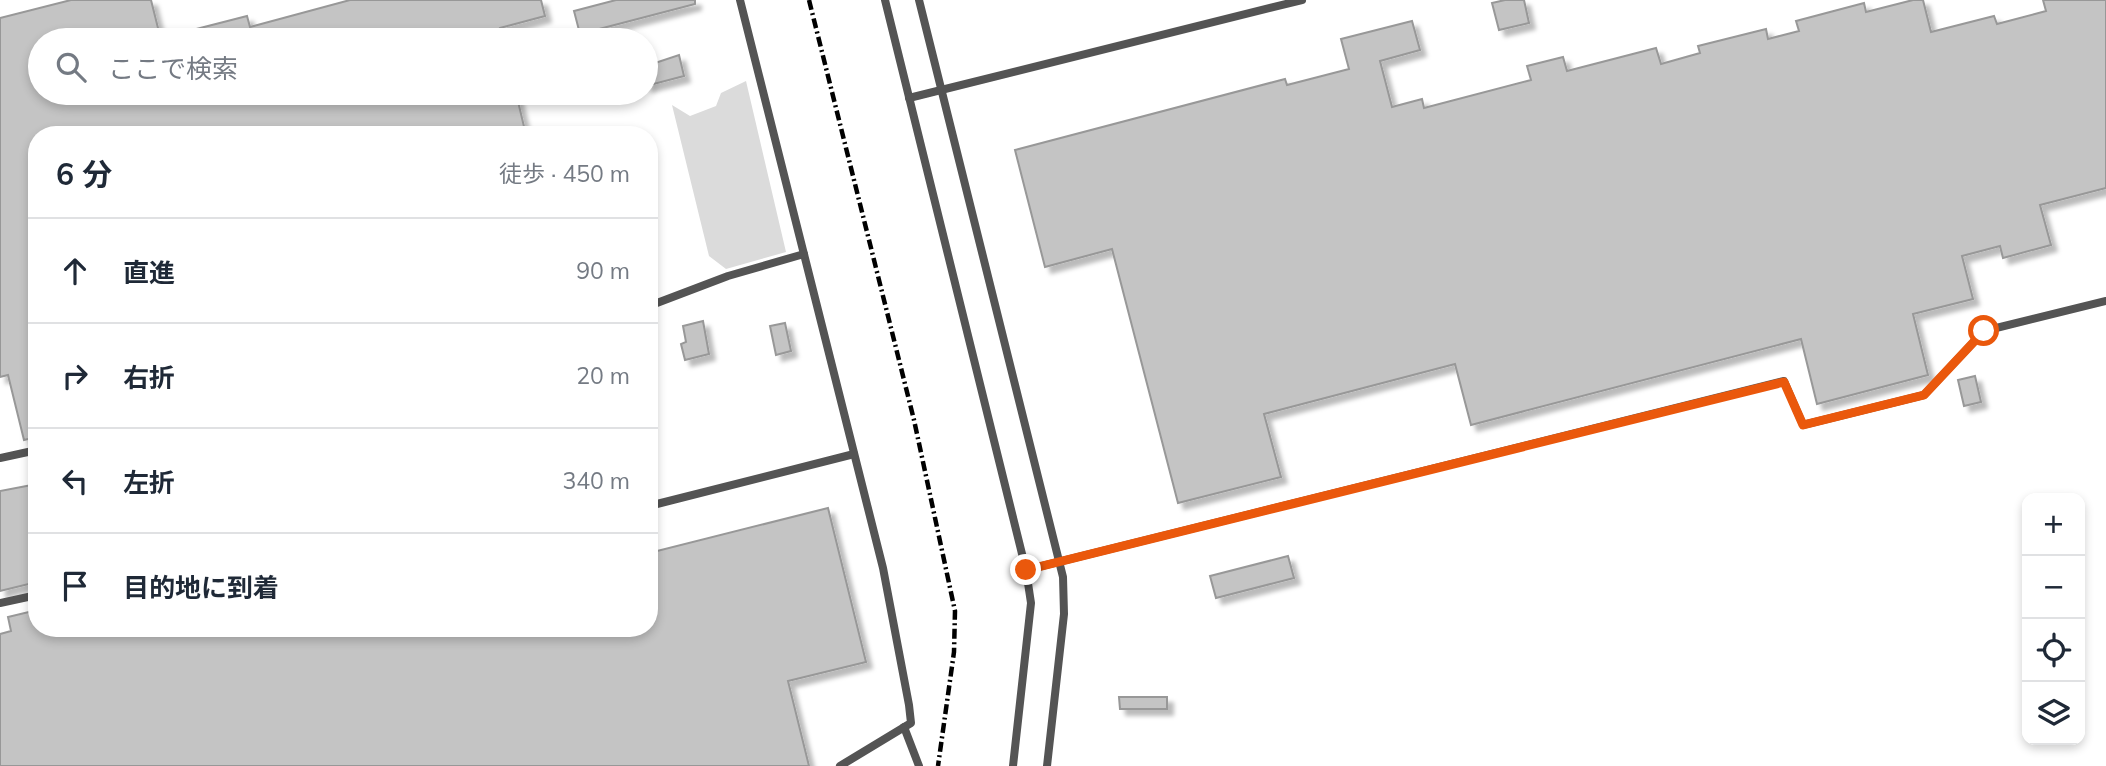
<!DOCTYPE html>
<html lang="ja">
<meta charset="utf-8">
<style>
:root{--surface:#fff;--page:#f2f2f3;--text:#1f2937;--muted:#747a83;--line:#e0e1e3}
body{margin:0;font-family:Mulish,"Noto Sans JP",sans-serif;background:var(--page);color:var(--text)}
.controls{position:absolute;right:21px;bottom:21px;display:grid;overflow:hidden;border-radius:14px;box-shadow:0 4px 10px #0003}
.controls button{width:63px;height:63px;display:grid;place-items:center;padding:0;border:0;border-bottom:2px solid var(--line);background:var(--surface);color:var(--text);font:35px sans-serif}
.stop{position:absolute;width:21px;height:21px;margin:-16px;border:5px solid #ea580c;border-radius:50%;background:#fff}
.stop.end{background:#ea580c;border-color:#fff;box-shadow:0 2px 7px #0008}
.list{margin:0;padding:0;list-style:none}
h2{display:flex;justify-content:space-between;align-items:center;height:91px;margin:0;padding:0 28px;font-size:30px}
h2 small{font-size:23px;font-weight:400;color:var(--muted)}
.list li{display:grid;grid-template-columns:46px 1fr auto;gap:21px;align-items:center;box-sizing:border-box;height:105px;padding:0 28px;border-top:2px solid var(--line)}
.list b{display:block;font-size:26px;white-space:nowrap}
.list em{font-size:23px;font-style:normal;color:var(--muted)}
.icon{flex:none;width:38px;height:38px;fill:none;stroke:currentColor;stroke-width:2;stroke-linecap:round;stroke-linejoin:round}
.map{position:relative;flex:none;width:2106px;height:766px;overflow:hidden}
.search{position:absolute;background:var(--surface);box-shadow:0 4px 10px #0003;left:28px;top:28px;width:630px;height:77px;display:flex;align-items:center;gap:18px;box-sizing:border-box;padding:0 24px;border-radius:38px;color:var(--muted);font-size:26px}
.panel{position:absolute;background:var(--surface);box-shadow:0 4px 10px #0003;left:28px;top:126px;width:630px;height:511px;border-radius:28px}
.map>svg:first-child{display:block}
.green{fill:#dbdbdb}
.building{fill:#c4c4c4;stroke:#989898;stroke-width:2;filter:url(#shadow)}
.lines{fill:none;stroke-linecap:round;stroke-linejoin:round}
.service{stroke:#545454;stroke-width:8}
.rail{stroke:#000;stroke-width:4.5;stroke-dasharray:10 3.5 2 3.5;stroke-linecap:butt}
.route{stroke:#ea580c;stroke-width:9}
</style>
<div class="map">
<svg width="2106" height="766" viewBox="0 0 2106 766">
<defs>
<filter id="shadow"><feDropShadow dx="6" dy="6" stdDeviation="2" flood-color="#0004"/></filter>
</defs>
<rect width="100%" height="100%" fill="#fff"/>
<path class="green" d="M746,81L786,252L726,269L709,256L672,105L690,116L716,106L721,93Z"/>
<g class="building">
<path d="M71,0H151L161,40H40V93H516L526,135H37V437L24,440L8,375L0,377V18Z"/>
<path d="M350,0H541L545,16L500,28L503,40H170L169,36L247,16L250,27Z"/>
<path d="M616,0H695V4L580,34L574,11Z"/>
<path d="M1505,0H1524L1529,23L1499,30L1492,3Z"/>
<path d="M1913,0H1923L1931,32L1994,16L1997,24L2046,11L2043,0H2106V188L2040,205L2051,245L2003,258L2000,246L1962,256L1973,299L1913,314L1928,375L1817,404L1801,339L1471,425L1455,364L1264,414L1281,477L1178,503L1112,249L1045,267L1015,150L1285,79L1287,85L1349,69L1341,39L1412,21L1420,50L1380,61L1392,107L1422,99L1424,108L1531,80L1527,66L1563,57L1567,71L1656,48L1661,64L1700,53L1698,46L1766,29L1768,39L1799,31L1796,21L1864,3L1866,12Z"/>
<path d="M679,55L684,76L646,86V66Z"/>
<path d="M703,321L709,354L685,360L681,344L686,342L683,326Z"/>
<path d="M785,323L791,351L776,355L770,326Z"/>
<path d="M1975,376L1981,402L1964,406L1958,380Z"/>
<path d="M37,484V582L0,591V491Z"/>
<path d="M828,508L866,662L788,681L809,766H0V634L11,631L8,617L37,610V628H649V553Z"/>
<path d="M1288,556L1294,578L1216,598L1210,576Z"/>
<path d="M1119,697H1167V709H1120Z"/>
</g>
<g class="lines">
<g class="service">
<path d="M740,0L883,568L909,705L911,723L840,766"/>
<path d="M885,0L1026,570L1031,603L1013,766"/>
<path d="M919,0L1063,577L1064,614L1047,766"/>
<path d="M909,98L1302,0"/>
<path d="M649,306L728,276L804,254"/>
<path d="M0,458L37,450"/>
<path d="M649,506L854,454"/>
<path d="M1026,570L1784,381L1803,425L1924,395L1984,331L2106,301"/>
<path d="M0,603L37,595"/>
<path d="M904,727L919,766"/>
</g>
<path class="rail" d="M809,0L914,420L955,611L954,652L938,766"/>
</g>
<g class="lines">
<path class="route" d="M1026,570L1784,382L1803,425L1924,395L1984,331"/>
</g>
</svg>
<div class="controls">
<button>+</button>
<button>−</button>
<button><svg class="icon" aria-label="locate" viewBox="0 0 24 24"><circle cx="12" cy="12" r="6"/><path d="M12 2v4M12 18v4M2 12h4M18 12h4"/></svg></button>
<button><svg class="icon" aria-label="layers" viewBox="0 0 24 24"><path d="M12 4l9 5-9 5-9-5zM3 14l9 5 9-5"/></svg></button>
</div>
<div class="stop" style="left:1984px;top:331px"></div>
<div class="stop end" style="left:1026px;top:570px"></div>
<div class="search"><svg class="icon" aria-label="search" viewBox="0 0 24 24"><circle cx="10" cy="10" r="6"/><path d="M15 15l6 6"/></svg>ここで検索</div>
<section class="panel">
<h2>6 分<small>徒歩 · 450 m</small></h2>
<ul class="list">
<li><svg class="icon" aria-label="ahead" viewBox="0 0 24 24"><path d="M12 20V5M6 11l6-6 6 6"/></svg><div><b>直進</b></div><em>90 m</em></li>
<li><svg class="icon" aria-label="right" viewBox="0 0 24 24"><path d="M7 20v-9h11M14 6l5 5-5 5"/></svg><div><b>右折</b></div><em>20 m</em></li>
<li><svg class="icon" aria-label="left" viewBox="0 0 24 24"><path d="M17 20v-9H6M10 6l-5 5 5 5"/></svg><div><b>左折</b></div><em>340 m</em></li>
<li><svg class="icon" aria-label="arrive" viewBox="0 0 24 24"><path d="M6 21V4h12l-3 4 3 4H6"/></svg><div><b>目的地に到着</b></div></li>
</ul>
</section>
</div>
